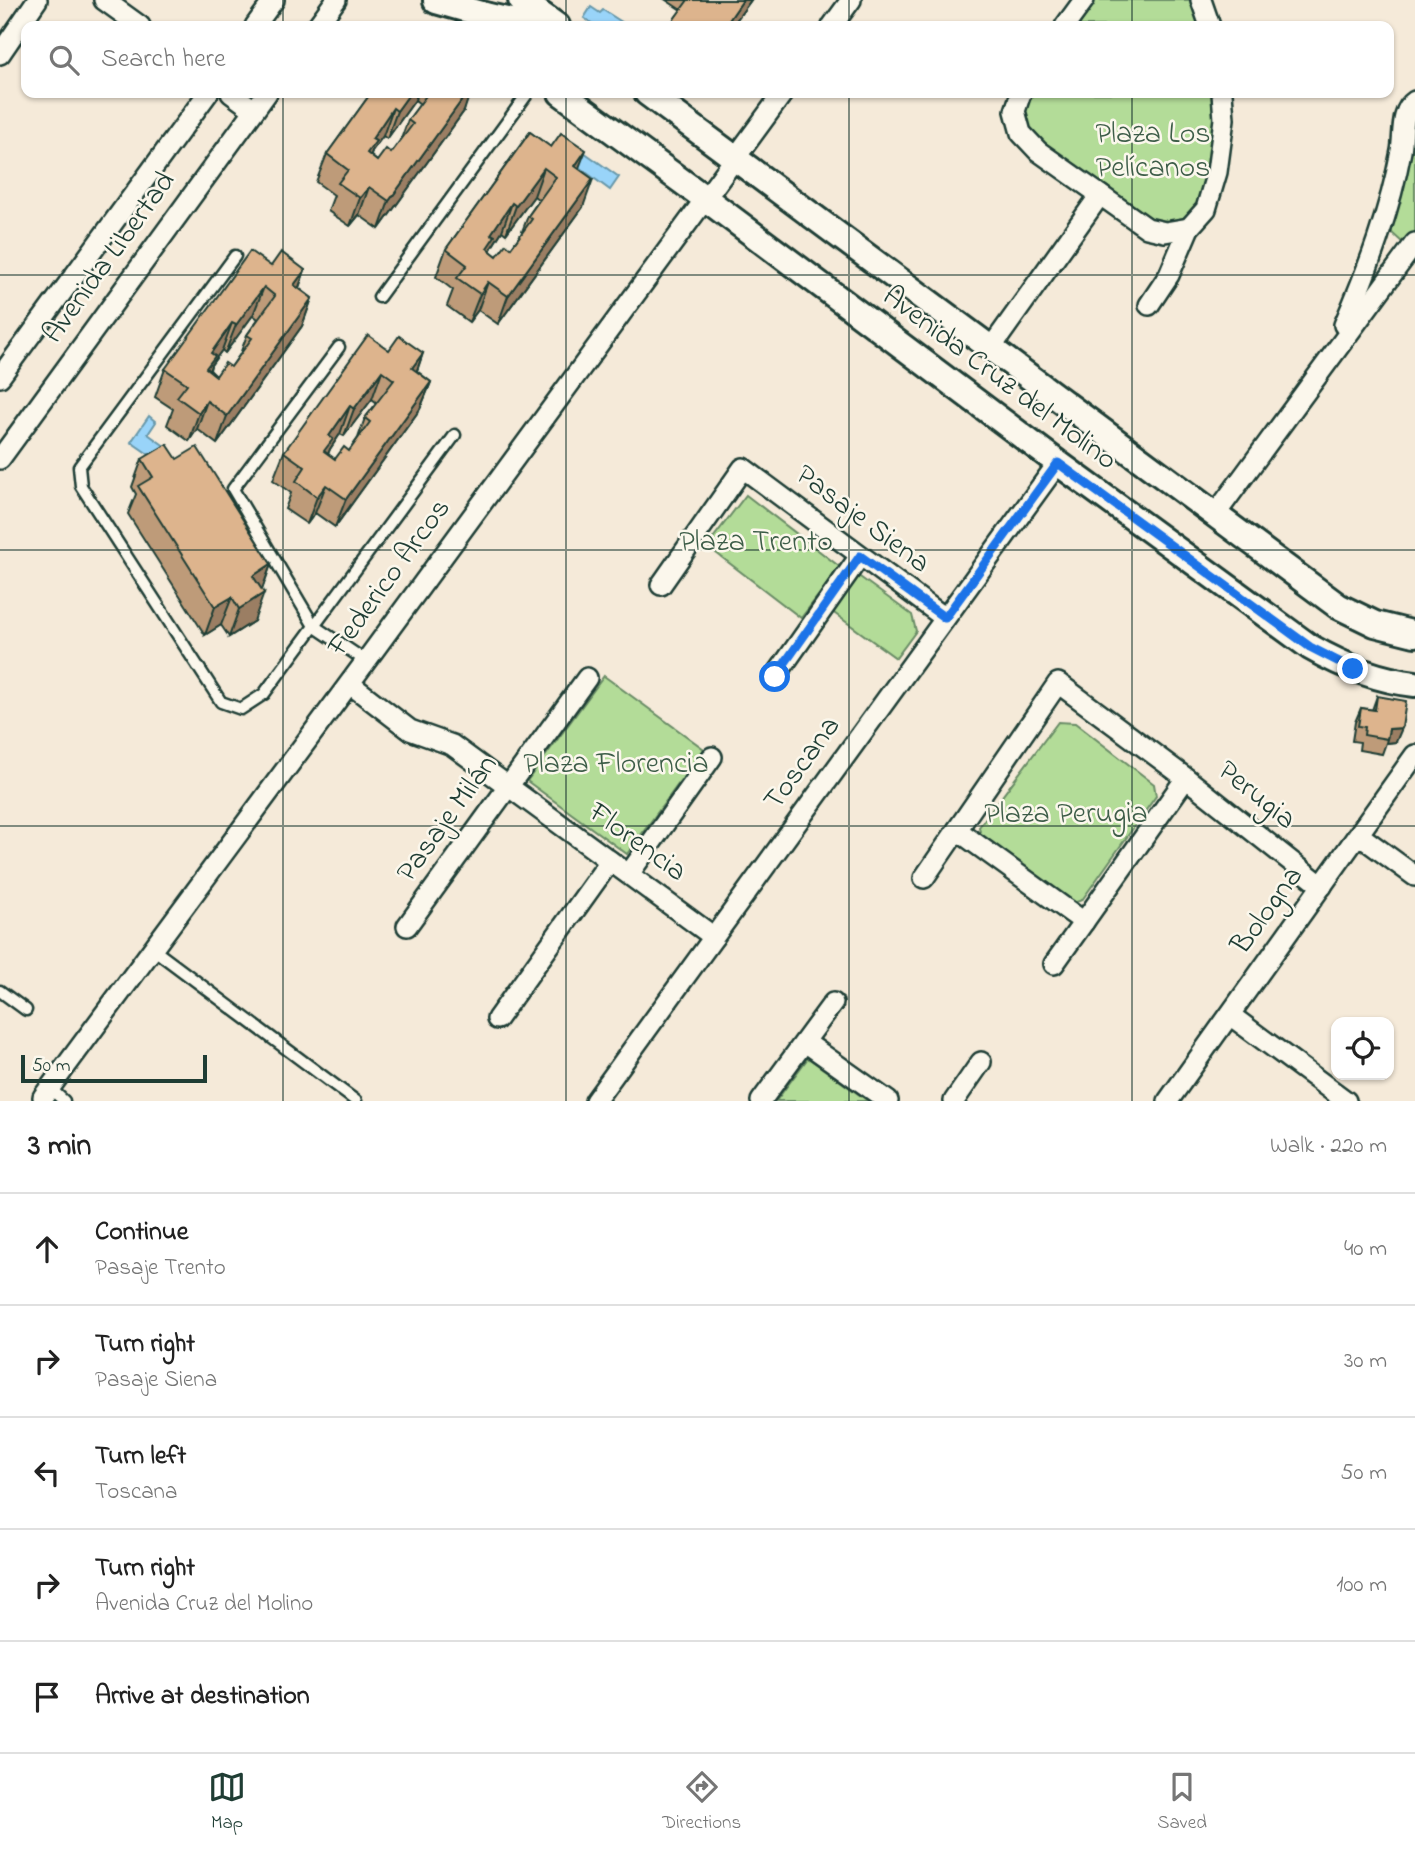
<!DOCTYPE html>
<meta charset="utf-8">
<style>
:root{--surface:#fff;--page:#f2f2f2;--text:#222;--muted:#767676;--line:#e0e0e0;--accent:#1f3d34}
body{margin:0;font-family:"Indie Flower",sans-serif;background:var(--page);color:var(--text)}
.controls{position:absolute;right:21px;bottom:21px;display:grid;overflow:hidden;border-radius:14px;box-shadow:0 2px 5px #0004}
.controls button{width:63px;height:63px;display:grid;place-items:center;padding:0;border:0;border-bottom:2px solid var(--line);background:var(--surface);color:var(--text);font:35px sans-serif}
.scale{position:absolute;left:21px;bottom:18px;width:186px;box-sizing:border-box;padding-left:7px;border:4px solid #1f3d34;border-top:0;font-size:19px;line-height:24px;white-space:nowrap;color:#1f3d34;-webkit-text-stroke:5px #fbf7ec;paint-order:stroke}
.stop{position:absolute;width:21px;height:21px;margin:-16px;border:5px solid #1a73e8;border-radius:50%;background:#fff}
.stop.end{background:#1a73e8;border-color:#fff;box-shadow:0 2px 7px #0008}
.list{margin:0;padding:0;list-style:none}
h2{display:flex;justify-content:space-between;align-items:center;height:91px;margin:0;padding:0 28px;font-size:30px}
h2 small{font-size:23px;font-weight:400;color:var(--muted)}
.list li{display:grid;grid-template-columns:46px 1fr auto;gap:21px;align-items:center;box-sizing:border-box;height:112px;padding:0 28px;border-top:2px solid var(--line)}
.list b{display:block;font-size:26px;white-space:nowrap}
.list p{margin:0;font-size:23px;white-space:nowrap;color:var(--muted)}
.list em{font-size:23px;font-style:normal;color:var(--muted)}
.icon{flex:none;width:38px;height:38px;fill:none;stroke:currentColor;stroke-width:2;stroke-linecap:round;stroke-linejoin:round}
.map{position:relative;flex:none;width:1415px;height:1101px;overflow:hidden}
.search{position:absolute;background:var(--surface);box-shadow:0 2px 5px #0004;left:21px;right:21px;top:21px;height:77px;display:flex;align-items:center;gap:18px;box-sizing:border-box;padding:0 24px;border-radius:14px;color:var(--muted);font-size:26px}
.sheet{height:651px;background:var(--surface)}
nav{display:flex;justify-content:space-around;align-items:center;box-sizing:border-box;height:98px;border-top:2px solid var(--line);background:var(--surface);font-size:19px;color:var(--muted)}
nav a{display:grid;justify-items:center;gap:4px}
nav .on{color:var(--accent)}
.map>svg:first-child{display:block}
.green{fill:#b3dc98;stroke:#698c66;stroke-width:2}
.water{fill:#99d4f9;stroke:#6898aa;stroke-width:2}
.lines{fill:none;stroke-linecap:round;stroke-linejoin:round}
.service-casing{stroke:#1f3d34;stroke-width:15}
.minor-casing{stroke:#1f3d34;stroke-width:24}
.tertiary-casing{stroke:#1f3d34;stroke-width:30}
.service{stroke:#fbf7ec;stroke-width:10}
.minor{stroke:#fbf7ec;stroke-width:19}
.tertiary{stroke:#fbf7ec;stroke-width:24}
.wall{fill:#be9b79;stroke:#1f3d34;stroke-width:2;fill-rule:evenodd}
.shaded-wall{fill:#9b7e63;stroke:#1f3d34;stroke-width:2}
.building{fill:#ddb48d;stroke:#1f3d34;stroke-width:2;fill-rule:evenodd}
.route{stroke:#1a73e8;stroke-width:9}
.grid{fill:none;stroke:#1f3d34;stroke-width:2;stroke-opacity:0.55}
.labels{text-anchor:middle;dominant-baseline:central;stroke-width:5;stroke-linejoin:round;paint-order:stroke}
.park-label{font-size:30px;fill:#3d5d48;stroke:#fbf7ec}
.street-label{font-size:30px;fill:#1f3d34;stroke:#fbf7ec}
</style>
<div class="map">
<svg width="1415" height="1101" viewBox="0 0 1415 1101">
<rect width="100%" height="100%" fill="#f5ead9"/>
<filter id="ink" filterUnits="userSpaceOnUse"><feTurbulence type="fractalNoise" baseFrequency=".0143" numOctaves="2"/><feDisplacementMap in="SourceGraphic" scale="14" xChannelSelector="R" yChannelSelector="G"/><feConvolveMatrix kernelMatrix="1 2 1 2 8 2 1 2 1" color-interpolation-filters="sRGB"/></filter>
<g filter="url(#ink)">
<g class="green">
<path d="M1092,0H1195L1204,26H1073Z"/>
<path d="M1028,93H1216L1211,170L1200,206L1186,222L1165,225L1150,221L1042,146L1027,130L1022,111Z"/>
<path d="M1415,111V235L1403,243L1392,233L1390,225L1407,167L1411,123Z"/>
<path d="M746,495L840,567L801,618L707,546Z"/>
<path d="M853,572L912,615L916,631L896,658L827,608Z"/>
<path d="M604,676L704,749L627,854L527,781Z"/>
<path d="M1058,722L1075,723L1154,784L1156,796L1082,900L1068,905L982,843L979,827Z"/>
<path d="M808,1058L868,1101H776Z"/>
</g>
<g class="water">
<path d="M591,7L600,13L603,10L628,26H596L584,18Z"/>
<path d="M581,150L619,177L610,190L572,162Z"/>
<path d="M149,416L156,422L148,434L166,447L157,460L131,442Z"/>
</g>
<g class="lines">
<defs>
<g id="service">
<path d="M235,256L79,467L81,486L221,702L241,709L264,694L455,435"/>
<path d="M379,297L528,93"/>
<path d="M339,347L233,489L314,626L366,661"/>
<path d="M153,949L356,1101"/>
<path d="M0,991L26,1010"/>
<path d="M50,1088L64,1101"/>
</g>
<g id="minor">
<path d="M104,0L140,26"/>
<path d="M1201,0L1210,26"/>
<path d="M255,26L274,0"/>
<path d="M317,26L336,0"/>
<path d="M832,26L851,0"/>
<path d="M1065,26L1084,0"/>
<path d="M0,54L37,0"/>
<path d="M231,93L254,110"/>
<path d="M1021,93L1015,111L1021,133L1038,151L1147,228L1165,232L1189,228"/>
<path d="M1149,305L1169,275L1189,228L1206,209L1217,172L1224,119L1222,93"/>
<path d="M1344,325C1368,269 1390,211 1401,151C1404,135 1400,111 1415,101"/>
<path d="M991,348L1100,195"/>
<path d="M0,377L208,93"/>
<path d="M0,459L267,93"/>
<path d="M1215,515L1415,243"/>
<path d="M661,585L743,468L945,618"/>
<path d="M775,677L860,556"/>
<path d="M350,684L410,730L452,745L714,937"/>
<path d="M957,830L1084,922"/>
<path d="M1359,835L1415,876"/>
<path d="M629,874L712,757"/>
<path d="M924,878L1058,683L1186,778L1322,886"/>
<path d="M407,926L587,678"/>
<path d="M1054,964L1186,778"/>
<path d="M1230,1015L1346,1101"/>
<path d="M497,1019L610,861"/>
<path d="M805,1042L888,1101"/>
<path d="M43,1097L366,661L783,93"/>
<path d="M595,1101L1058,463"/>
<path d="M761,1101L833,1003"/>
<path d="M954,1101L981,1062"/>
<path d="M1168,1101L1415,755"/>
</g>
<g id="tertiary">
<path d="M521,0L557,26"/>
<path d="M436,1L489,16L534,26"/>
<path d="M561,93L706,199L1058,463L1310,647C1343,666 1377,680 1415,684"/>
<path d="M647,93L1338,606L1375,624L1415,634"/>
</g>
</defs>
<use href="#service" class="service-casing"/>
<use href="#minor" class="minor-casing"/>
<use href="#tertiary" class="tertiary-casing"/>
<use href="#service" class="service"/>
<use href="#minor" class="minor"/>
<use href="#tertiary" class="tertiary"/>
</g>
<g class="wall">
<path d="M666,0H751L732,26H669L681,10Z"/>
<path d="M371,93H467L464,111L379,229L359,215L350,226L328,211L334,195L316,182L327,154ZM415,100L420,104L408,120L401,139L391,153L377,161L371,156L372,151L383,136L387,139Z"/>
<path d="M530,132L579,169L583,207L498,324L478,310L469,322L447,306L453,290L436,277L446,249ZM534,196L539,200L528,216L521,234L511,248L497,256L490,251L492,247L502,231L506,234Z"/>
<path d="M271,266L305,270L299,288L312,298L302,326L217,444L197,429L189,441L167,425L173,409L155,397L165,369ZM253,315L258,319L247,335L240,354L231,367L216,376L210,370L211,365L222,350L225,353Z"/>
<path d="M389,350L423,353L417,371L431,382L420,409L335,527L315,513L307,524L285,509L291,493L273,480L284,452ZM372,399L377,403L365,418L358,438L349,451L335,459L328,454L330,449L340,434L344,436Z"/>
<path d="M142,459H177L271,564L262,590L254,621L229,637L221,625L205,635L128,514L136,494L132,487Z"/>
<path d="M1377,696L1396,742L1386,743L1382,754L1359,750L1360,742L1352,741L1355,722L1361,708L1372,710Z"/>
</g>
<g class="shaded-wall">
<path d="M743,0H751L732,26H725Z"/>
<path d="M410,93H417L415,100L387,139L397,111Z"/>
<path d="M467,93H470L464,111L379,229L389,201Z"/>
<path d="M393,108L383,136L372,151L366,169L357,181L372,139Z"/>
<path d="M586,150L575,178V166Z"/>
<path d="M544,168L534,196L506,234L516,206Z"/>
<path d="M593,179L583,207L498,324L508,296Z"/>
<path d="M369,187L359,215L350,226L360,198Z"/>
<path d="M512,203L502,231L492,247L485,264L481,262L491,234Z"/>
<path d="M305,270L295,298L294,285Z"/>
<path d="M488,282L478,310L469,322L480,294Z"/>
<path d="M264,287L253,315L225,353L236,325Z"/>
<path d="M312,298L302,326L217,444L227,416Z"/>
<path d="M232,323L222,350L211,365L205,384L196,396L211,353Z"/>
<path d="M423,353L413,381L412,368Z"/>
<path d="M382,371L372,399L344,436L354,409Z"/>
<path d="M431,382L420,409L335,527L346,499Z"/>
<path d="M207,401L197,429L189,441L199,413Z"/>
<path d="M350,406L340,434L330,449L323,467L314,479L329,436Z"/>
<path d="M326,485L315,513L307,524L317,497Z"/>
<path d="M271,564L261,592L253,576Z"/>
<path d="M264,593L254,621L229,637L239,609Z"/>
<path d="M232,597L221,625L205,635L215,607Z"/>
<path d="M1402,728L1396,742L1386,743L1389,729Z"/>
</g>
<g class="building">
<path d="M688,0H743L725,26H669Z"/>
<path d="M371,93H410L397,111L393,108L372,139L376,141L367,153L377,161L386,149L391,153L413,124L408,120L428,93H467L389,201L369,187L360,198L338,183L348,170L327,154Z"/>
<path d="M530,132L551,147L561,133L586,150L575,166L593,179L508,296L488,282L480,294L457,278L467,265L446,249ZM544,168L556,177L528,216L532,219L511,248L506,244L497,256L487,248L495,236L491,234L512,203L516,206Z"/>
<path d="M250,251L271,266L281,252L305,270L294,285L312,298L227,416L207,401L199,413L177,397L187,384L165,369ZM264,287L275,296L247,335L252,338L231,367L225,363L216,376L206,368L215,356L211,353L232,323L236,325Z"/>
<path d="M368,335L389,350L399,336L423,353L412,368L431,382L346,499L326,485L317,497L296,481L305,467L284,452ZM382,371L394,380L365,418L370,422L349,451L344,447L335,459L324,451L333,439L329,436L350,406L354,409Z"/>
<path d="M167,444L177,459L197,447L271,564L253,576L264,593L239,609L232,597L215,607L138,486L153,477L142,459Z"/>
<path d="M1377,696L1406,701L1402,728L1389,729L1387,739L1364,735L1365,727L1358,726L1361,708L1375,710Z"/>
</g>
</g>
<g class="lines" filter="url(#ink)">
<path class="route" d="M775,677L860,556L945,618L1058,463L1310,647L1353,669"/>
</g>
<path class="grid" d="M283,0V26M566,0V26M849,0V26M1132,0V26M283,93V1101M566,93V1101M849,93V1101M1132,93V1101M0,275H1415M0,550H1415M0,826H1415"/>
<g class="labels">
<g class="park-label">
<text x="1153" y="135">Plaza Los<tspan x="1153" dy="34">Pelícanos</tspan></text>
<text x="756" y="543">Plaza Trento</text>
<text x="616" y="765">Plaza Florencia</text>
<text x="1066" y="815">Plaza Perugia</text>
</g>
<g class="street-label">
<text transform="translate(110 258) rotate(-54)">Avenida Libertad</text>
<text transform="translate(999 379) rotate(37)">Avenida Cruz del Molino</text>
<text transform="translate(862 520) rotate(37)">Pasaje Siena</text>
<text transform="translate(390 578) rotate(-54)">Federico Arcos</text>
<text transform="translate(803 764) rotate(-54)">Toscana</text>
<text transform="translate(1256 796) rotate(39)">Perugia</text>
<text transform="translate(448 819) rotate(-54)">Pasaje Milán</text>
<text transform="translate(637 843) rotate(36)">Florencia</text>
<text transform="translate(1268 911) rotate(-54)">Bologna</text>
</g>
</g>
</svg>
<div class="controls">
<button><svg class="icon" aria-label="locate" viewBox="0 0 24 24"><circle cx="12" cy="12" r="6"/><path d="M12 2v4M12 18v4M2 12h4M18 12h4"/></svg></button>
</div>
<div class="scale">50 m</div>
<div class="stop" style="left:775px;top:677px"></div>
<div class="stop end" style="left:1353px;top:669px"></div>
<div class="search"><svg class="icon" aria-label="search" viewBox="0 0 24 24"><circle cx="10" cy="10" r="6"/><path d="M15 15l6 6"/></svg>Search here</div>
</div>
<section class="sheet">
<h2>3 min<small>Walk · 220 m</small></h2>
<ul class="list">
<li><svg class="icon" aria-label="ahead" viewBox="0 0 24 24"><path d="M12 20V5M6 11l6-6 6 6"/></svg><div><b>Continue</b><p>Pasaje Trento</p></div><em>40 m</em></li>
<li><svg class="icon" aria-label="right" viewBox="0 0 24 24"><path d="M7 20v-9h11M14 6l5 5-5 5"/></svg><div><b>Turn right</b><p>Pasaje Siena</p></div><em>30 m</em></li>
<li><svg class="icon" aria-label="left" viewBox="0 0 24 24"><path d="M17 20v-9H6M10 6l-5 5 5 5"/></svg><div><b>Turn left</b><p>Toscana</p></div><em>50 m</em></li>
<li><svg class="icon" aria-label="right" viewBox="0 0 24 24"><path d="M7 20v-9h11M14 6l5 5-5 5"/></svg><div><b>Turn right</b><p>Avenida Cruz del Molino</p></div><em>100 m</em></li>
<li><svg class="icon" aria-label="arrive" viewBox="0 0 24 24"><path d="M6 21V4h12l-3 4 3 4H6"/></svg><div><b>Arrive at destination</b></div></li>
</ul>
</section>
<nav>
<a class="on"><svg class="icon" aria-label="map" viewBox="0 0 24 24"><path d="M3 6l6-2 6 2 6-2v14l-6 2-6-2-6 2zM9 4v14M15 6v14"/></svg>Map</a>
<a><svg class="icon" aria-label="directions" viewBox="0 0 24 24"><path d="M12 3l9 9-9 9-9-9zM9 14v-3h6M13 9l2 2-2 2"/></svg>Directions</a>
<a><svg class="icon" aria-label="saved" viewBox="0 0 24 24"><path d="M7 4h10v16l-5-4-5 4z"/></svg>Saved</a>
</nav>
